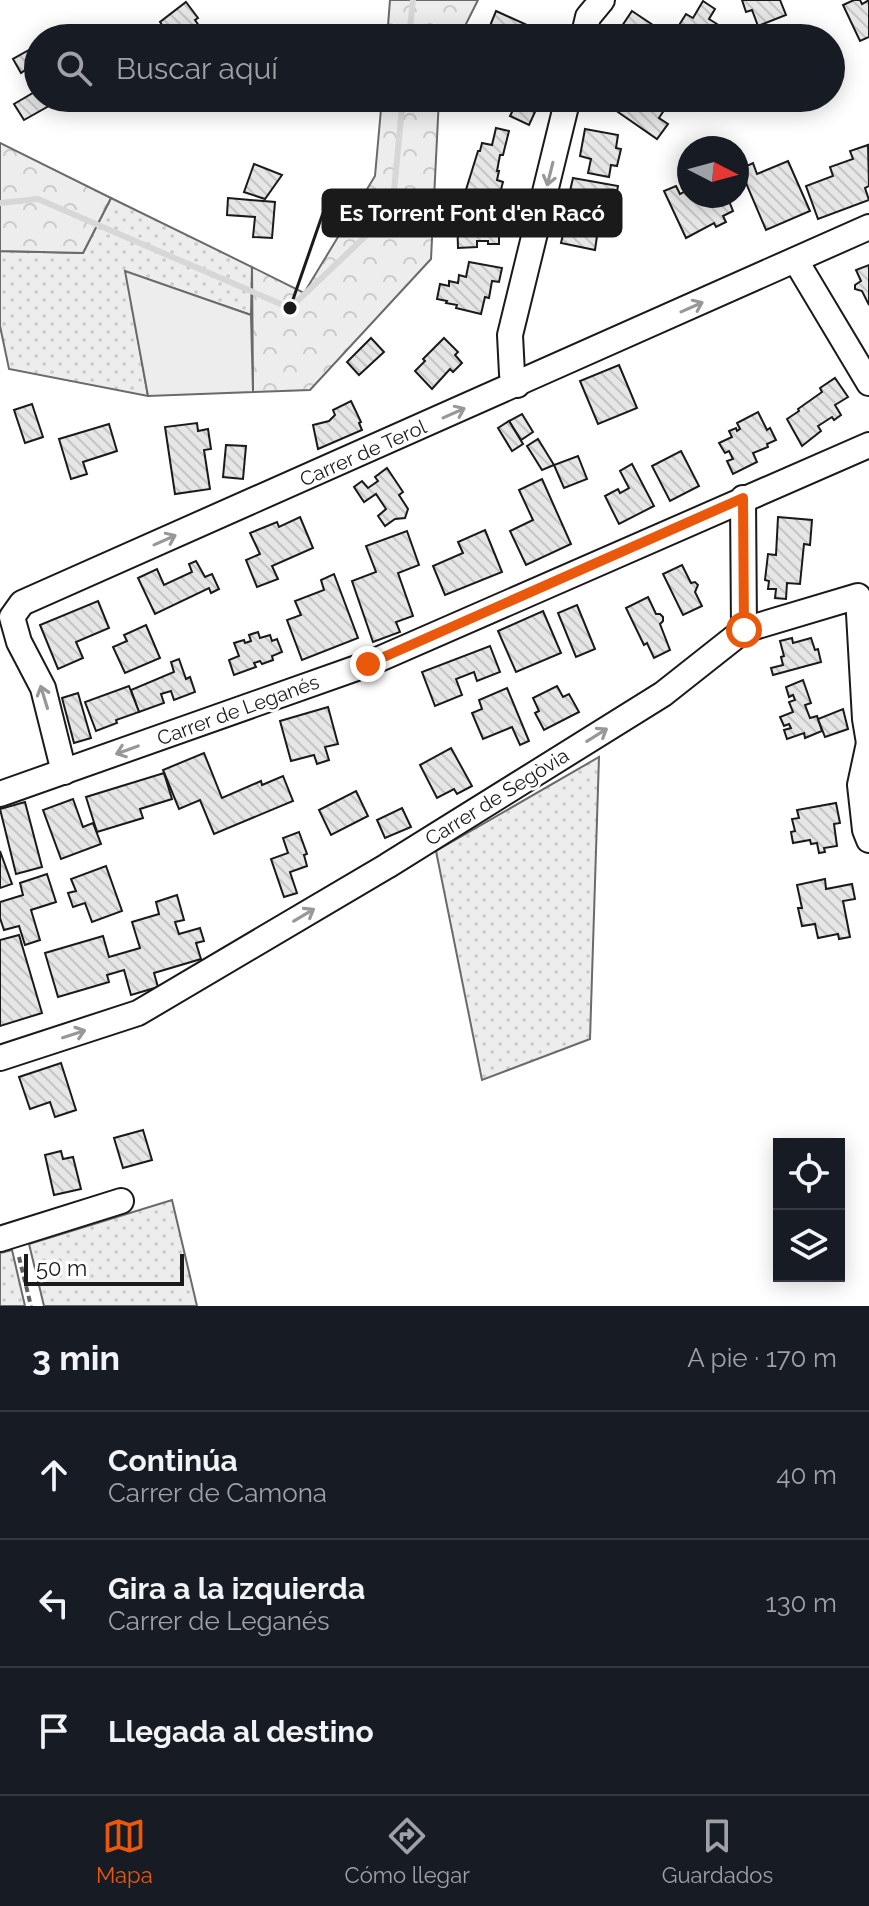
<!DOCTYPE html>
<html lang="es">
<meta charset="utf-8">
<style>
:root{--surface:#171b24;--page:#20242c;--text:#f1f3f6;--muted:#9ea1a6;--line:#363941;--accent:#ea580c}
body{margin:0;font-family:Raleway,sans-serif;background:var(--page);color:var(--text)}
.controls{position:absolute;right:24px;bottom:24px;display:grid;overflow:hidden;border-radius:0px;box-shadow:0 4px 20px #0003}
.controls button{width:72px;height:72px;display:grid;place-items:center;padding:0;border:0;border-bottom:2px solid var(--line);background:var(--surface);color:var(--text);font:40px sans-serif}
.compass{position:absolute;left:677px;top:136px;width:72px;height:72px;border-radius:50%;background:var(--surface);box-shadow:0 4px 20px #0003;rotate:96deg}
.scale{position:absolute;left:24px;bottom:20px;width:160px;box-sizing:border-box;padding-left:8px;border:4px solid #1a1a1a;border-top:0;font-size:22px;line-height:28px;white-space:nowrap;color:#1a1a1a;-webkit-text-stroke:6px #fff;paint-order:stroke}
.stop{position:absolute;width:24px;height:24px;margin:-18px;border:6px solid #ea580c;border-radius:50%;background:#fff}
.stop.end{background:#ea580c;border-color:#fff;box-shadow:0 2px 8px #0008}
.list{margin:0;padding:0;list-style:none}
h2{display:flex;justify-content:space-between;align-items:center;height:104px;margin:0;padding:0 32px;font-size:34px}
h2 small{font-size:26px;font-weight:400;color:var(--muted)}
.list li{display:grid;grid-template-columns:52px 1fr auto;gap:24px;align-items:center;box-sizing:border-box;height:128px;padding:0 32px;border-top:2px solid var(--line)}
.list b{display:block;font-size:30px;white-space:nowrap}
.list p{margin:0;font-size:26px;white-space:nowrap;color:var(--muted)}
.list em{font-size:26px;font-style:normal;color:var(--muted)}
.icon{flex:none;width:44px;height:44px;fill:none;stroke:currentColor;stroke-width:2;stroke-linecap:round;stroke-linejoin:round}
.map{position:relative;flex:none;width:869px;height:1306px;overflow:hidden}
.search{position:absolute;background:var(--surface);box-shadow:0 4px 20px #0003;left:24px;right:24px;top:24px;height:88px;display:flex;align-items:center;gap:20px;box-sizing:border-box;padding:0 28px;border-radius:44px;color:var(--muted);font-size:30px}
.sheet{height:488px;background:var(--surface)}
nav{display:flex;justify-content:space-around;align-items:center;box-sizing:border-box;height:112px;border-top:2px solid var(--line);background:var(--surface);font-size:22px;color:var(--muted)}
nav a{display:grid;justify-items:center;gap:4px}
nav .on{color:var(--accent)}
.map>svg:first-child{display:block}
.grass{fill:url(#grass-dots);stroke:#6a6a6a;stroke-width:2}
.forest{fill:url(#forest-crowns);stroke:#6a6a6a;stroke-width:2}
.built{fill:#ededed;stroke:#6a6a6a;stroke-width:2}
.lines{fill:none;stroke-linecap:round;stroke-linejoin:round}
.stream{stroke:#d7d7d7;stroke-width:6}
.building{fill:url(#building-back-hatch);stroke:#1a1a1a;stroke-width:2}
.minor-casing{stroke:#1a1a1a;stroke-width:28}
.path{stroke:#5f5f5f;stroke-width:4;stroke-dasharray:6 4;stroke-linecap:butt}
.minor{stroke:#fff;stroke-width:24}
.oneway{stroke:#989898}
.route{stroke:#ea580c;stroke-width:10}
.labels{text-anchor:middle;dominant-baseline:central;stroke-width:6;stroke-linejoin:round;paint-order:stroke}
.street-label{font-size:20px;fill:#1a1a1a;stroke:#fff}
.leader{fill:none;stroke:#1a1a1a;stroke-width:3}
.callout-dot{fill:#1a1a1a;stroke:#fff;stroke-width:3}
.callout{fill:#1a1a1a;stroke:#1a1a1a;stroke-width:3}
.callout-label{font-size:22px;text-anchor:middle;font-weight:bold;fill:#fff}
</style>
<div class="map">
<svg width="869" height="1306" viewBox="0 0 869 1306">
<defs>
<pattern id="grass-dots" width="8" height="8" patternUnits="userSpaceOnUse" patternTransform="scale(2)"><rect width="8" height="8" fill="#ededed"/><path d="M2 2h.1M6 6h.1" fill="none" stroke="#cbcbcb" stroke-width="1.8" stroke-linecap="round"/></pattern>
<pattern id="forest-crowns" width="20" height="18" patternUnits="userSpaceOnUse" patternTransform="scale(2)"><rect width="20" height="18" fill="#ededed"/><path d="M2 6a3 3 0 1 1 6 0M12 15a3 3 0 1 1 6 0" fill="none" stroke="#cbcbcb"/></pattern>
<pattern id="building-back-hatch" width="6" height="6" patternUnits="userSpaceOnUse" patternTransform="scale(2)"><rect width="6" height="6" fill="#e6e6e6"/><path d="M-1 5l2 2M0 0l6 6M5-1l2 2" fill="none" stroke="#c5c5c5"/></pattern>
</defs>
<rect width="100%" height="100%" fill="#fff"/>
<g class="grass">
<path d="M111,198L252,267L251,315L126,272L148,396L9,369L0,326V251L83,253Z"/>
<path d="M599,757L590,1039L482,1080L436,851Z"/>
<path d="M172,1200L197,1306H44L29,1244Z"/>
<path d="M12,1250L25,1306H0V1253Z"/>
</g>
<g class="forest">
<path d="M390,0H478L459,38H387Z"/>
<path d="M382,98H439L431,259L310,390L253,392L252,267L304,293L375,176Z"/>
<path d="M0,143L111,198L83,253L0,251Z"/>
</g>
<path class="built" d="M125,271L251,315L253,392L148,396Z"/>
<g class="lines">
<g class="stream">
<path d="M409,38L413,0"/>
<path d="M0,203L38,199L290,308L392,211L403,98"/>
</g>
</g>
<g class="building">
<path d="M742,0H780L786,15L758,26L752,10L746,12Z"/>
<path d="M854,0H860L862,4L869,0V37L860,41L843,5Z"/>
<path d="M703,1L715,9L709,19L717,24L710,38H705L699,35L697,38H671L686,14L693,18Z"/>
<path d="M186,2L198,18L195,20L202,30L192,38H172L160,22Z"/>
<path d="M496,11L538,30L534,38H485Z"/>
<path d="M632,11L659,29L654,38H614Z"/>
<path d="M36,46L38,66L30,71L28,68L21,73L13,59Z"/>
<path d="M831,46L842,70L831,75Z"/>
<path d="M38,90V98H63L24,120L14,104Z"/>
<path d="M508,98H534L529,109L535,112L529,125L510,116L514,108L506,103Z"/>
<path d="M627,98H672L659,118L668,124L657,139L618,112Z"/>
<path d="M496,128L509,131L503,155H500L497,171H499L497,180L503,182L499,197L481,193V196L465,193L478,151H480L482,143L492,145Z"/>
<path d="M585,129L618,135L616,148L621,149L617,166L611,165L609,177L588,173L591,159L580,156Z"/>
<path d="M868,145L869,186L865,188L869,200L818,219L806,186L833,176L830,167L853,159L850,151Z"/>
<path d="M788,161L810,211L766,230L740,169L753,163L757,174Z"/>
<path d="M254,164L282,175L265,199L244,192Z"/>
<path d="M573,178L618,186L615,203L606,202L603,221L600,220L597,236L564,230L566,215L572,216L576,192L570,191Z"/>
<path d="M676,186L680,194L689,189V196H727L733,211L723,216L726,222L716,227L714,223L686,238L664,191Z"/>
<path d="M228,198L275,202L272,238L253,237L255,217L227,215Z"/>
<path d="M457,215H493L492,219H499V244H488V241H477V247L458,248Z"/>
<path d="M564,230L597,236L595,250L561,243Z"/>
<path d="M469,262L502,268L499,282L492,281L489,298L485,297L481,314L456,308L457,305L446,303L447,301L437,299L440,284L449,286V281L458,283L459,275L466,277Z"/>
<path d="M869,265V305L862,291L855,289V285L861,281L856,270Z"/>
<path d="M371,338L384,352L359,375L347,362Z"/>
<path d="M444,338L458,352L455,355L462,363L453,372L450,369L432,389L415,371L425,361L423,359Z"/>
<path d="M619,365L637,408L598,424L580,381Z"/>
<path d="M835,378L848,397L835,405L841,415L834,420L832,417L818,426L821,431L802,446L787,419L799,411L798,409L822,392L820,388Z"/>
<path d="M351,401L361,422L359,423L362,430L318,449L313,425L329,421L335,415L333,410Z"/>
<path d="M32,404L43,437L25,443L14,410Z"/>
<path d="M758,412L767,430L770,428L776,440L767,444L768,447L753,453L757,462L733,474L727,461L733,459L729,451L725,453L719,443L732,437L729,431L736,428L737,431L740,429L737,423Z"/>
<path d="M522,414L533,432L521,440L509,421Z"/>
<path d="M509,421L523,444L512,451L498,428Z"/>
<path d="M197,423L198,431L208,429L211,449L204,450L210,489L175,494L165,427Z"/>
<path d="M109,424L117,451L83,462L87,474L71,479L59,439Z"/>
<path d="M538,439L554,465L542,470L527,446Z"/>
<path d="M226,445L246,446L243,479L223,477Z"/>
<path d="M681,451L699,486L670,501L652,466Z"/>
<path d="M578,456L587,479L564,488L554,465Z"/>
<path d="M632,464L654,506L619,524L605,496L618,489L620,493L629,488L620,471Z"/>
<path d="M387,468L403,492L399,495L408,509L405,518L395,519L385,526L378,516L386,509L376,494L364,502L354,487L362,481L368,488L378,481L375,477Z"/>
<path d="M542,479L571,544L526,565L510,531L533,520L519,490Z"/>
<path d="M300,517L313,548L272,566L278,579L257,587L246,560L260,554L250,533L277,522L279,527Z"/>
<path d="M778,517L812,520L810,545L804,544L800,584L787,583L786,599L775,598L776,589H768L769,581L765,580L768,554L776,555Z"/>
<path d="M485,530L502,572L445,595L433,566L463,553L458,542Z"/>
<path d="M407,531L419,565L398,573L413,616L396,622L400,632L373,642L352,581L376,572L366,546Z"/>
<path d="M196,561L205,577L212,574L219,589L211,593L209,588L155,614L138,578L157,569L164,585L192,572L189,564Z"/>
<path d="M682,565L691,583L695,582L698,585L695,592L702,606L683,615L663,574Z"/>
<path d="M334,574L358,638L302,660L287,620L301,615L295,601L324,590L321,580Z"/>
<path d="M648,597L656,614H660L663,617V621L660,624L670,650L654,658L647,643L644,645L626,608Z"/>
<path d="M98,601L109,628L76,642L83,658L58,669L40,625Z"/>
<path d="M577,605L595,649L576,657L558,613Z"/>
<path d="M543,611L561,653L516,672L498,631Z"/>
<path d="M146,625L160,658L125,673L113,647L127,641L124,635Z"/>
<path d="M258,632L260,638L270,635L272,641L277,639L282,652L272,656L273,660L262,664L260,661L254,663L256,667L234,675L229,660L239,656L234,643L244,640L245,643L251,641L249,635Z"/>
<path d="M792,638L793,643L811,638L815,650L818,649L821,662L773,675L771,668L783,665L781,657L784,656L780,641Z"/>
<path d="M490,646L500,672L477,681L474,672L456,679L462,695L435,706L422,672Z"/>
<path d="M179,659L186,679L190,677L195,692L174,700L171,691L161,694L164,703L139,712L131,690L174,672L171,662Z"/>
<path d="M803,680L811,703L805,705L810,718L817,716L822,731L805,738L804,733L787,739L784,730L791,728L789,724L784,726L780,717L793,712L789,702L795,700L793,695L789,697L786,687Z"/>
<path d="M129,686L139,712L116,720L117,723L96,731L85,702Z"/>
<path d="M557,686L563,697L569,694L579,712L544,730L535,713L539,711L533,698Z"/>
<path d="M507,688L529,741L520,745L512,727L483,739L472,713L482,709L479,700Z"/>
<path d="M78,693L91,738L74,743L62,698Z"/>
<path d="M328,707L338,744L325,747L329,760L317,764L314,755L291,761L280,721Z"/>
<path d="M843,709L848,729L825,737L818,719Z"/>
<path d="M451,748L472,786L457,794L454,789L437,798L420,765Z"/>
<path d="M204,753L222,798L261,781L262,785L283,776L293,801L214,834L200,800L179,809L163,770Z"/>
<path d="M164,773L172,799L140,809L143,818L97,832L86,797Z"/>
<path d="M356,791L368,816L331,835L319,810Z"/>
<path d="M73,799L83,827L93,823L101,844L61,859L43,810Z"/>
<path d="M25,802L42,867L16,874L0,809Z"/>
<path d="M836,803L840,823L834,824L837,846L824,848L825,852L819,853L817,843L811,844L810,840L793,843L791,832L795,831L792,819L799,818L797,810Z"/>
<path d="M402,808L411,827L385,838L377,820Z"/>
<path d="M299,832L307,854L304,855L307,866L290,872L297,893L284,897L271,859L288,853L283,838Z"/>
<path d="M0,851L12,884L0,888Z"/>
<path d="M106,866L122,911L92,922L85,903L73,907L68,893L76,891L71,879Z"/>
<path d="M47,874L56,902L31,910L40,940L25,945L19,926L4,930L0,918V902L23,895L20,883Z"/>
<path d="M825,879L826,889L852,884L855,899L843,901L850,937L839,939L838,934L818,938L815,924L802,926L798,908H802L797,885Z"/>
<path d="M177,895L184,920L175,922L179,934L200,928L204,941L196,943L201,959L154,973L158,987L131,995L124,970L107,975L109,982L58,997L45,953L103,936L109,957L140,948L132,922L159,914L156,902Z"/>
<path d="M19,935L42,1013L0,1026V940Z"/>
<path d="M61,1063L76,1110L55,1117L50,1102L30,1109L19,1077Z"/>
<path d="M143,1130L152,1160L123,1168L114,1138Z"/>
<path d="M61,1151L63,1159L73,1157L81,1189L54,1195L45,1155Z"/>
</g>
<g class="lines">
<defs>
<g id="minor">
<path d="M583,38L588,17L602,0"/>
<path d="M796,261L869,383"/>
<path d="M517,385L512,374L510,335L568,98"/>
<path d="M743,498L744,630"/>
<path d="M869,743L860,785L865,830L869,840"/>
<path d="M64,772L43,688L19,642L12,617L22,603L869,227"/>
<path d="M0,794L368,664L869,445"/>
<path d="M0,1058L138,1013L387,866L663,694L744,630L858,596L865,719L869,743"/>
<path d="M0,1239L121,1201"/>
</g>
</defs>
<use href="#minor" class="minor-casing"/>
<path class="path" d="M19,1257L31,1306"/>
<use href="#minor" class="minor"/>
</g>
<defs><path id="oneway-shaft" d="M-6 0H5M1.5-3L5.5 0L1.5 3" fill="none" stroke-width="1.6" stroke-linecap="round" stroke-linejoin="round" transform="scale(2)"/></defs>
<g class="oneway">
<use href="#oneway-shaft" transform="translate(550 174) rotate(104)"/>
<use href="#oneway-shaft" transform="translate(692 307) rotate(-24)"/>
<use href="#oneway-shaft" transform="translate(454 413) rotate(-24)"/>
<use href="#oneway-shaft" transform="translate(165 540) rotate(-24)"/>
<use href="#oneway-shaft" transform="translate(44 697) rotate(-107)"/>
<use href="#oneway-shaft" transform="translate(597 735) rotate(-32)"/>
<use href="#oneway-shaft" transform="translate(127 750) rotate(160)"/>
<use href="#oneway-shaft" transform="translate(304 915) rotate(-31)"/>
<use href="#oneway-shaft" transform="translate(74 1034) rotate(-18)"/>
</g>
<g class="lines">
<path class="route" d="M368,664L743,498L744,630"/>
</g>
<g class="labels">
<g class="street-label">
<text transform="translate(363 453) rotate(-24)">Carrer de Terol</text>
<text transform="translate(238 710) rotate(-20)">Carrer de Leganés</text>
<text transform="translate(497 797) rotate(-32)">Carrer de Segòvia</text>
</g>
</g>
<path class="leader" d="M290 308L323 213"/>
<circle class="callout-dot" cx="290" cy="308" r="8"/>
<rect class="callout" x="323" y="190" width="298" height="46" rx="8"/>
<g class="callout-label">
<text x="472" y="221">Es Torrent Font d'en Racó</text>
</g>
</svg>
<div class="controls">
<button><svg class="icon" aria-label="locate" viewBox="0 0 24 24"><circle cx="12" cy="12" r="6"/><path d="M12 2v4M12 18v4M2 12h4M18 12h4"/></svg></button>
<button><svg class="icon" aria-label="layers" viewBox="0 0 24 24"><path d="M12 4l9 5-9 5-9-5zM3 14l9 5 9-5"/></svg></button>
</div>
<svg class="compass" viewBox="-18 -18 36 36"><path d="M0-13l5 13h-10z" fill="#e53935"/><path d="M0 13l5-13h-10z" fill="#9ea1a6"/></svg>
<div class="scale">50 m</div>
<div class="stop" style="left:744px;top:630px"></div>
<div class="stop end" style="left:368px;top:664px"></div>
<div class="search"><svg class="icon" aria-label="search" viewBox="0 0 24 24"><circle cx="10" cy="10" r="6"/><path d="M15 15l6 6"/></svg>Buscar aquí</div>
</div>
<section class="sheet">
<h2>3 min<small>A pie · 170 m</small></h2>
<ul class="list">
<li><svg class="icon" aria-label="ahead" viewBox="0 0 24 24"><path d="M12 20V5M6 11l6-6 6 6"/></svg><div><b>Continúa</b><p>Carrer de Camona</p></div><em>40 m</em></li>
<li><svg class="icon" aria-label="left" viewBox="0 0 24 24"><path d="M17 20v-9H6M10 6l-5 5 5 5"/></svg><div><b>Gira a la izquierda</b><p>Carrer de Leganés</p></div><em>130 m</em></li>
<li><svg class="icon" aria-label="arrive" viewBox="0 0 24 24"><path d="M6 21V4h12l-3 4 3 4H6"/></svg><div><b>Llegada al destino</b></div></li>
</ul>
</section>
<nav>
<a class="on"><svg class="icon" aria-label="map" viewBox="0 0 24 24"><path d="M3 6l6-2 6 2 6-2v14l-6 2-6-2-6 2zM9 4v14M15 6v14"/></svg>Mapa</a>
<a><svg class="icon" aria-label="directions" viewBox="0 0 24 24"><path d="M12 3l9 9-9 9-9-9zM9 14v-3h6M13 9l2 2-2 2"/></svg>Cómo llegar</a>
<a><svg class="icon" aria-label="saved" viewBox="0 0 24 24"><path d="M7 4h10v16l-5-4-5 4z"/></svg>Guardados</a>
</nav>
